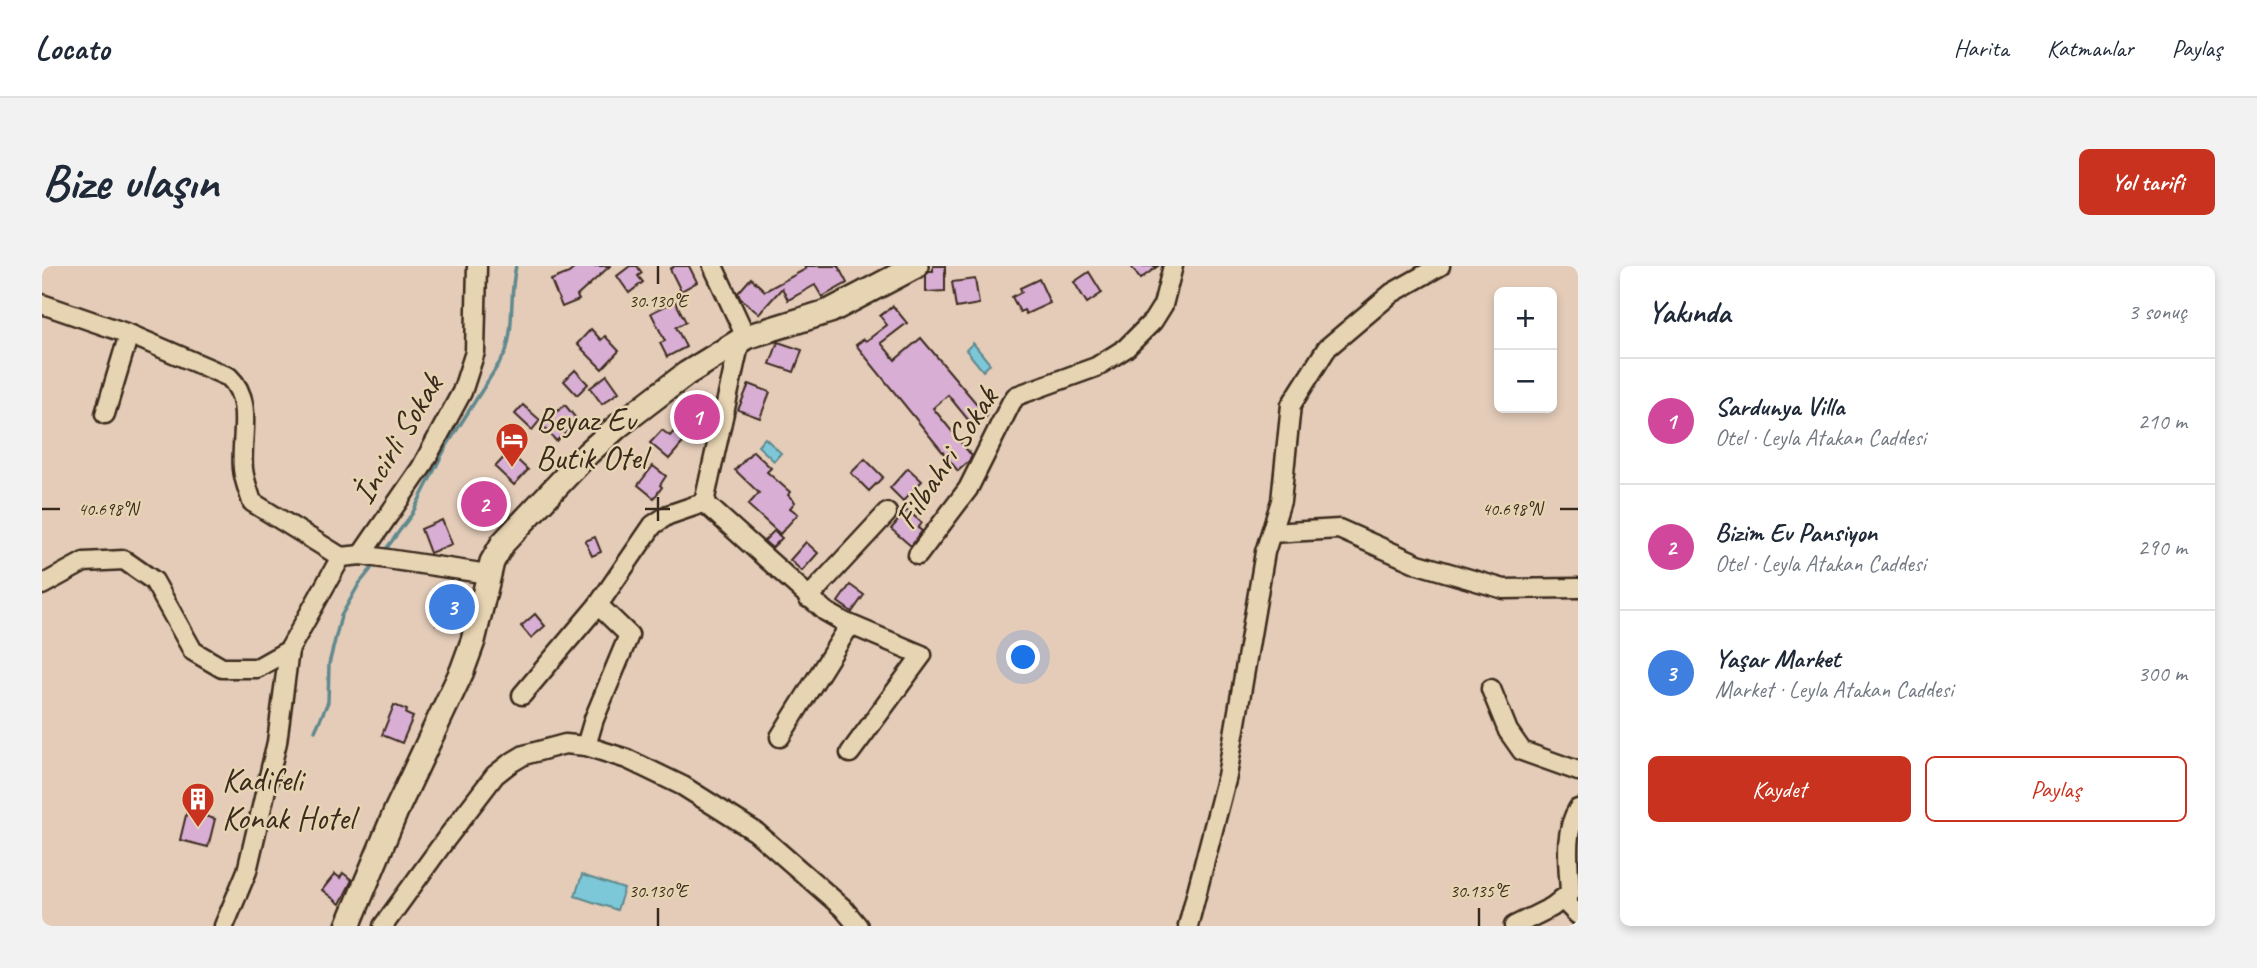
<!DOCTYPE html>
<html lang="tr">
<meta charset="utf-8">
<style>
:root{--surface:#fff;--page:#f2f2f3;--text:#1f2937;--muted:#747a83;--line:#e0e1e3;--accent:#c8321e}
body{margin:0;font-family:Caveat,sans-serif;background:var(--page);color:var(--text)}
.controls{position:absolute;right:21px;top:21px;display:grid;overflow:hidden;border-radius:10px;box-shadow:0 4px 10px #0003}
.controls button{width:63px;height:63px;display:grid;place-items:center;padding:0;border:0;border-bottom:2px solid var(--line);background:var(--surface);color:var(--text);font:35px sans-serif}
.you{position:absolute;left:982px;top:392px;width:24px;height:24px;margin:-18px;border:5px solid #fff;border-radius:50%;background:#1a73e8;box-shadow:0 0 0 10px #1a73e833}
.badge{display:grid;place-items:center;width:46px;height:46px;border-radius:50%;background:var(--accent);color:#fff;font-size:23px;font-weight:700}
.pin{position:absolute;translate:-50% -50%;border:4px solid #fff;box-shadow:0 2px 7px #0006}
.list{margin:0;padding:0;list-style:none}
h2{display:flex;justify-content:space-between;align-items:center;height:91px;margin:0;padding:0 28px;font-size:30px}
h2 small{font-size:23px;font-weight:400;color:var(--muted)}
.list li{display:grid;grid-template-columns:46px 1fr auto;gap:21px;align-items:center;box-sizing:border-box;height:126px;padding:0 28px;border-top:2px solid var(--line)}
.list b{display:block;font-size:26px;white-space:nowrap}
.list p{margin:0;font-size:23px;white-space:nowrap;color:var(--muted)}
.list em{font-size:23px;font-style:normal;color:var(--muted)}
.actions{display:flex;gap:14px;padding:21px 28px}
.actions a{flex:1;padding:16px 0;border:2px solid var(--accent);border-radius:10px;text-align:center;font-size:24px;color:var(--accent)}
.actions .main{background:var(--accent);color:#fff}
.map{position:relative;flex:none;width:1536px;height:660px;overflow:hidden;border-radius:10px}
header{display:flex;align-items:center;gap:42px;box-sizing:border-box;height:98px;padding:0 35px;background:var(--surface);border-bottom:2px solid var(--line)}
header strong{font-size:33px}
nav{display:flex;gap:38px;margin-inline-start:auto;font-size:24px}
.intro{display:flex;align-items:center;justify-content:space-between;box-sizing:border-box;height:168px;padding:0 42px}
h1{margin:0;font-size:49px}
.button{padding:18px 32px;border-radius:10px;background:var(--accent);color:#fff;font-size:24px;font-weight:700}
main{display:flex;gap:42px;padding:0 42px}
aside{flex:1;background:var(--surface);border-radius:10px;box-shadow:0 4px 10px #0003}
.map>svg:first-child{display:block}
.water{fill:#7bc8d8;stroke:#61898e;stroke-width:2}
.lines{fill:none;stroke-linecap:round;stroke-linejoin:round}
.stream{stroke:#61898e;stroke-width:3.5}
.building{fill:#d8aed5;stroke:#3b2a1e;stroke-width:2}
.minor-casing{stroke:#3b2a1e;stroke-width:23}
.major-casing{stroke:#3b2a1e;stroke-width:28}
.minor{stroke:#e7d4b2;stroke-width:18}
.major{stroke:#e7d4b2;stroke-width:23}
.ticks{fill:none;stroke:#3b2a1e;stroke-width:2.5}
.labels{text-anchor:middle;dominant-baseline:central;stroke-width:5;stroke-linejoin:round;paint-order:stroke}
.poi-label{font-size:33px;fill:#3b2a1e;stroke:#e7d4b2;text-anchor:start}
.street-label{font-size:33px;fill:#3b2a1e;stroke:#e7d4b2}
.ticks-label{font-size:18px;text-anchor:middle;fill:#3b2a1e;stroke:#e7d4b2;stroke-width:5;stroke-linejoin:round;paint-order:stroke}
</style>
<header>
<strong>Locato</strong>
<nav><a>Harita</a><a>Katmanlar</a><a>Paylaş</a></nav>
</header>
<div class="intro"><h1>Bize ulaşın</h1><a class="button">Yol tarifi</a></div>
<main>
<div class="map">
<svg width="1536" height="660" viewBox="0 0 1536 660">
<rect width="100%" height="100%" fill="#e4ccb9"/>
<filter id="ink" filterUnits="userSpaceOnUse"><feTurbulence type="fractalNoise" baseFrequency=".0143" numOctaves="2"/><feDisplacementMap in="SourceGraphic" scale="14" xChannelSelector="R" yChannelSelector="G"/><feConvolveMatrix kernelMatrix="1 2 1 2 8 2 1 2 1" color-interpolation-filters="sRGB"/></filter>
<g filter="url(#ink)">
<g class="water">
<path d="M931,77L948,98L941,105L924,84Z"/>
<path d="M723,172L739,187L732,195L716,180Z"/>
<path d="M540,609L582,623L575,644L533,630Z"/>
</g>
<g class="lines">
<g class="stream">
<path d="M344,283L370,248L404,181L463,88C473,60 467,29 474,0"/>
<path d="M273,465L286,436L287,398L299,350L317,318L329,303"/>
</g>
</g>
<g class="building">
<path d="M535,0H568L535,30L537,34L520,41L509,14L527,7Z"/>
<path d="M588,0H595L600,7L596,10L601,16L587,27L575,10Z"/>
<path d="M633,0H647L655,16L639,25L628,3Z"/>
<path d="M762,0H796L805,17L780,31L773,19L746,34L740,22L717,48L698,32L696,27L709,12L723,25L764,3Z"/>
<path d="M891,0H903V25L884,26V9L887,5H891Z"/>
<path d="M1089,0H1116L1098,13Z"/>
<path d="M1047,6L1060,27L1045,37L1032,16Z"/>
<path d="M933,13L937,38L914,42L910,16Z"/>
<path d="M997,13L1008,37L984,48L982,44L978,46L970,31L980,26L978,22Z"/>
<path d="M633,35L644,56L634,61L644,81L625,91L618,77L623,75L609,47Z"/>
<path d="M851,40L865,57L839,77L853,94L879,72L945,150L932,161L906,129L891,142L930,190L927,195L916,205L814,79L822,73L824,75L845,59L838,50Z"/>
<path d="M549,63L559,74L563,70L577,85L560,103L535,78Z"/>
<path d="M736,76L760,84L752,106L728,98Z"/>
<path d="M533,104L546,118L535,129L522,115Z"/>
<path d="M565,109L577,126L560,138L548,122Z"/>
<path d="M707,118L728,126L718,152L696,144Z"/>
<path d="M659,136L670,147L662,156L667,160L665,169L661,174L651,165L627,193L608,177L620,164L628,170Z"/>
<path d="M481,139L498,154L490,164L473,148Z"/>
<path d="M523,139L537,156L514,175L500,158Z"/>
<path d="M711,185L729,202L725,206L748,226L746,229L753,236L748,242L756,248L738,268L706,239L717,227L693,204Z"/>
<path d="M467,186L486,204L472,219L453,201Z"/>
<path d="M823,193L841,211L827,225L809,207Z"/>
<path d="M611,200L624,210L618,219L620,221L612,232L596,219Z"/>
<path d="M866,202L880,215L861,235L848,222Z"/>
<path d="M435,219L461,241L448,257L422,235Z"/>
<path d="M865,244L880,257L876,262L880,265L869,280L849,263Z"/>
<path d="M400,254L410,278L388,287L379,263Z"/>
<path d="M732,265L740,272L730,282L722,275Z"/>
<path d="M553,271L559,286L550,290L543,275Z"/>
<path d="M764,276L776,287L760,305L748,294Z"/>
<path d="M808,319L822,329L810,346L796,336Z"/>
<path d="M413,326L419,352L394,358L388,332Z"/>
<path d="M493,348L503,360L489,372L479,360Z"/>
<path d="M352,439L365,444L364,448L371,451L360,477L340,469Z"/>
<path d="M145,545L173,553L166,581L138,574Z"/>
<path d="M301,607L310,614L298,638L280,624L293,608L298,612Z"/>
</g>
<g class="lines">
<defs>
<g id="minor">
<path d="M671,0L704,71"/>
<path d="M0,38L87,68L187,111C212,134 198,173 201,203C202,214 207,226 210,236L299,291"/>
<path d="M698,75L663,232L666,240L783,345L802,356L880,389L808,487"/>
<path d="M63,148L87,68"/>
<path d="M1229,267L1297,263L1376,298L1462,323L1536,322"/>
<path d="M319,289L379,202L420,126L433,86L435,0"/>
<path d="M876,289L926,223L969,137L974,130L1054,101L1084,82L1111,55L1121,39L1131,0"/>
<path d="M0,319L42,296L82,294L112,315L151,385L180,402H215L247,384L299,291L319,289L446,308"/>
<path d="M766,332L845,247"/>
<path d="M1449,423L1466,465L1480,485L1536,505"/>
<path d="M480,429L556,339"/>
<path d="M738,471L808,359"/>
<path d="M544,480L552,453L587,369L556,339L611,259L626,249L664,236"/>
<path d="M1520,633L1536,649"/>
<path d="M182,660L205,605L235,476L247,384"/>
<path d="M341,660L404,573L453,509L467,498L482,489L523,478L544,480L585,493L641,520L714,566L801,642L816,660"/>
<path d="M1146,660L1185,510L1223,286L1239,235L1249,139L1285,82L1350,27L1398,0"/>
<path d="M1472,660L1510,641L1528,627C1527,600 1521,567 1536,543"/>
</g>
<path id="major" d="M306,660L354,545L420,405L431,375L450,296L461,277L546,187L576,160L644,108L704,71L788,45L874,0"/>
</defs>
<use href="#minor" class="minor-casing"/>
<use href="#major" class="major-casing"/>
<use href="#minor" class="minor"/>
<use href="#major" class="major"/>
</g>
</g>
<path class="ticks" d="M616,0V18M616,231V255M0,243H18M603,243H628M1518,243H1536M616,642V660M1437,642V660"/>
<defs>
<symbol id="hotel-pin" viewBox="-11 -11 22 30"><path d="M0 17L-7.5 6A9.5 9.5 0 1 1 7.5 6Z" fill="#c8321e" stroke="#e7d4b2"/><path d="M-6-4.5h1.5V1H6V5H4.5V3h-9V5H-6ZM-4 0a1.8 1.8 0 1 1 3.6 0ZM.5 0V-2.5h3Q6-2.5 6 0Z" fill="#fff"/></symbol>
<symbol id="building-pin" viewBox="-11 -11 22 30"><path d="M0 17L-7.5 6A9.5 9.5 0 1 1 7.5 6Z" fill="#c8321e" stroke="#e7d4b2"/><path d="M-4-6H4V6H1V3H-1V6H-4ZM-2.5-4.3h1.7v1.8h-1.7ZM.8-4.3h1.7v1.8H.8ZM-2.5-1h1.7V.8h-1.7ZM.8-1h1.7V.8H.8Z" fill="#fff"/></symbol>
</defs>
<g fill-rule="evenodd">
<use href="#hotel-pin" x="451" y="154" width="38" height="52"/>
<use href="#building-pin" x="137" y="514" width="38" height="52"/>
</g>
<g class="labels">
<g class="poi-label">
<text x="494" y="154">Beyaz Ev<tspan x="494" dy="38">Butik Otel</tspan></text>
<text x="180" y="514">Kadifeli<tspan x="180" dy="38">Konak Hotel</tspan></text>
</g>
<g class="street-label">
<text transform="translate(355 173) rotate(-59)">İncirli Sokak</text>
<text transform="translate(904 192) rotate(-57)">Filbahri Sokak</text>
</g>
</g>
<g class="ticks-label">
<text x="616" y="41">30.130°E</text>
<text x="66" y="249">40.698°N</text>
<text x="1470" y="249">40.698°N</text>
<text x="616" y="631">30.130°E</text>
<text x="1437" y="631">30.135°E</text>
</g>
</svg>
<div class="controls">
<button>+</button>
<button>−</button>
</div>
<div class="you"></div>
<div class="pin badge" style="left:655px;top:151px;background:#d1479c">1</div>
<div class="pin badge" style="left:442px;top:238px;background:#d1479c">2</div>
<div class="pin badge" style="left:410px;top:341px;background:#3f7fe0">3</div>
</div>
<aside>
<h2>Yakında<small>3 sonuç</small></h2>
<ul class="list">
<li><span class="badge" style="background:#d1479c">1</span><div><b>Sardunya Villa</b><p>Otel · Leyla Atakan Caddesi</p></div><em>210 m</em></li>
<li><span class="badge" style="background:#d1479c">2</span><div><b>Bizim Ev Pansiyon</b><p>Otel · Leyla Atakan Caddesi</p></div><em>290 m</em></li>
<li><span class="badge" style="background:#3f7fe0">3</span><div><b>Yaşar Market</b><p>Market · Leyla Atakan Caddesi</p></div><em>300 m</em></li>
</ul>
<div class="actions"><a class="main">Kaydet</a><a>Paylaş</a></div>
</aside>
</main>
